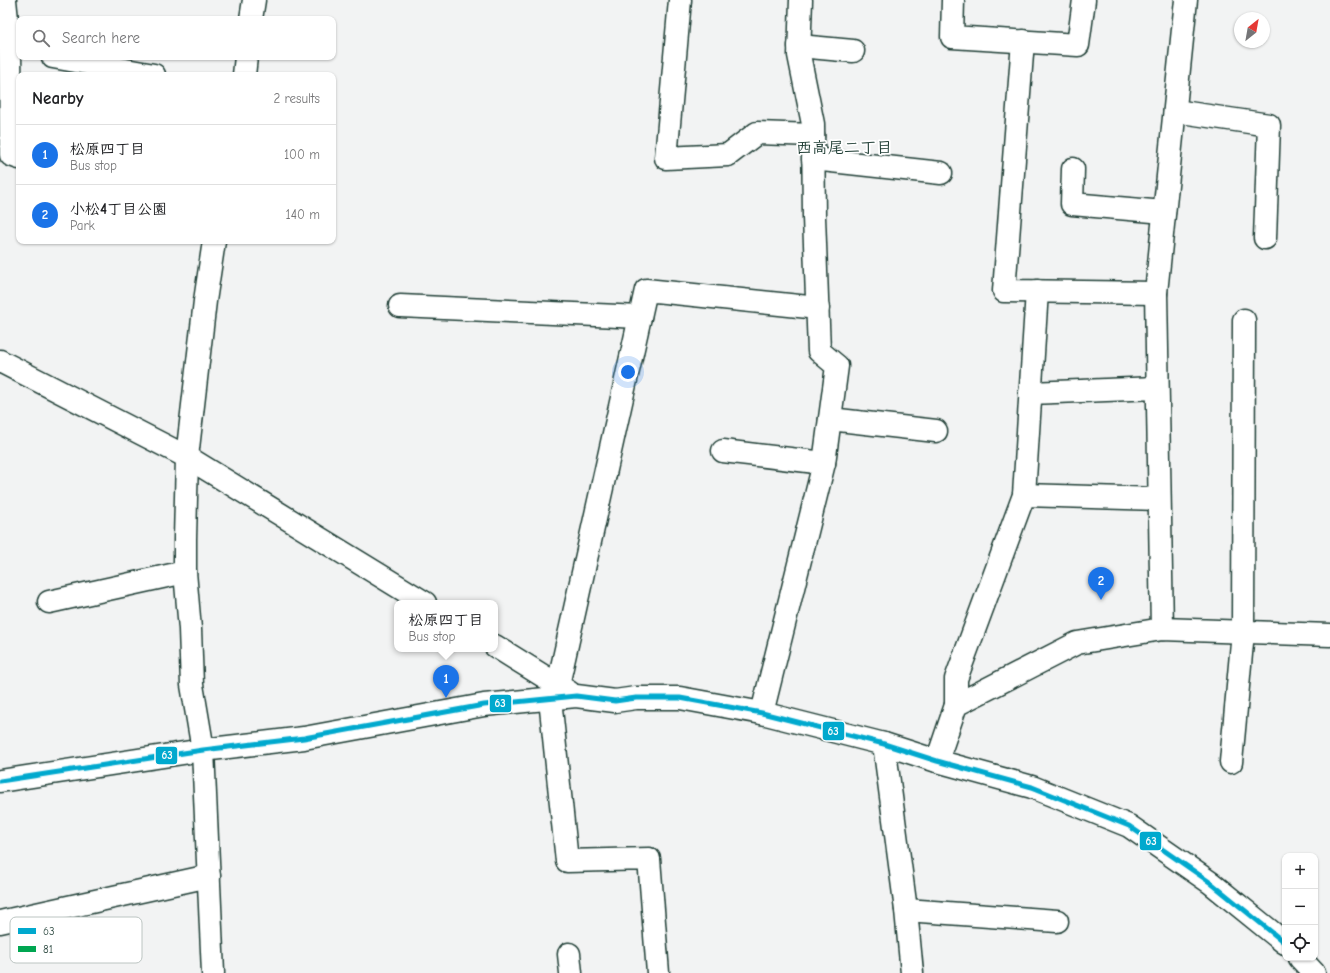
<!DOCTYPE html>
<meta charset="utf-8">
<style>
:root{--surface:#fff;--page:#f6f6f6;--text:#202124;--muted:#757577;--line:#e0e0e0;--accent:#1a73e8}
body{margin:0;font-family:"Comic Neue","Klee One",sans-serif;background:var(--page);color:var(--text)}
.controls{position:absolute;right:12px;bottom:12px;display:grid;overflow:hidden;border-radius:8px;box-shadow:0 1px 3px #0004}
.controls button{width:36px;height:36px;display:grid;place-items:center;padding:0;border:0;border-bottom:1px solid var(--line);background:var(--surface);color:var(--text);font:20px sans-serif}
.compass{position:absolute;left:1234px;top:12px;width:36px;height:36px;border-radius:50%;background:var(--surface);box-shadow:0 1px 3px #0004;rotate:31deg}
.you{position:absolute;left:628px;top:372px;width:14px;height:14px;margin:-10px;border:3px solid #fff;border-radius:50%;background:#1a73e8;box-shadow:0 0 0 6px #1a73e833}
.badge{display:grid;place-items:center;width:26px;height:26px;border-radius:50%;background:var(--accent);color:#fff;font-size:13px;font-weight:700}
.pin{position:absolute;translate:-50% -33px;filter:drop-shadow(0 1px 2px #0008)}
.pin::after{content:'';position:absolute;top:21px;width:14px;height:12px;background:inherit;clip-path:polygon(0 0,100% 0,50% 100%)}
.popup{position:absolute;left:394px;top:600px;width:104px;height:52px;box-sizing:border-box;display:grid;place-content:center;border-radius:8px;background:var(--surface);filter:drop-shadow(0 1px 3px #0005);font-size:13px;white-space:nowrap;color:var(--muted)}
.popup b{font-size:15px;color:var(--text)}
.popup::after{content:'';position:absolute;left:50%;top:100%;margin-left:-8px;border:8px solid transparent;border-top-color:var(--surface)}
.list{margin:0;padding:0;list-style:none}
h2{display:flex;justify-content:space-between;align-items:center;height:52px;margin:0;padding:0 16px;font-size:17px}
h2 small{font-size:13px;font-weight:400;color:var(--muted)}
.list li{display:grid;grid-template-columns:26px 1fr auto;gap:12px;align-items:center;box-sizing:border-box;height:60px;padding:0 16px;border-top:1px solid var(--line)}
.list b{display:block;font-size:15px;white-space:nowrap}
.list p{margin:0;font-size:13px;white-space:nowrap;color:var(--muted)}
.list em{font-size:13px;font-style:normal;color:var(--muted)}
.icon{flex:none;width:22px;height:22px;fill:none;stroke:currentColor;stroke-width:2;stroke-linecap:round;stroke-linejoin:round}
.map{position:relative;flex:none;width:1330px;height:973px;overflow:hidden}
.search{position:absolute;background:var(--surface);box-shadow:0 1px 3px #0004;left:16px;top:16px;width:320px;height:44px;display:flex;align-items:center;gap:10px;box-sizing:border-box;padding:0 14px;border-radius:8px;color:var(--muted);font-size:15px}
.panel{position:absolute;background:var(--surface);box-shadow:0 1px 3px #0004;left:16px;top:72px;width:320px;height:172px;border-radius:8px}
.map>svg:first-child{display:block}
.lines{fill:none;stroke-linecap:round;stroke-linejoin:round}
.street-casing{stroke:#1f3d34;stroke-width:25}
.street{stroke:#fff;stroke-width:22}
.bus-1-casing{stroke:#fff;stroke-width:8}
.bus-1{stroke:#00a9ce;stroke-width:5}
.labels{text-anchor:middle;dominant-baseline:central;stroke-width:3.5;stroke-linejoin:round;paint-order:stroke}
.neighbourhood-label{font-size:16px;font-weight:bold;fill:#1f3d34;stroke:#fff}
.key{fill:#fff;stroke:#bcc5c2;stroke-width:1}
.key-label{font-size:11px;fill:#1f3d34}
.line-badge{stroke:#fff;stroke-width:1.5}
.badge-label{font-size:11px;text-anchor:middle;font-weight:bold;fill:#fff}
</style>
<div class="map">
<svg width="1330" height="973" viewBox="0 0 1330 973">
<rect width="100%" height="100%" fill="#f2f3f3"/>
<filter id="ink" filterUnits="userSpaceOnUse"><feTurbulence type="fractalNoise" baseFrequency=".025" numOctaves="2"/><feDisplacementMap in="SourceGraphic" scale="8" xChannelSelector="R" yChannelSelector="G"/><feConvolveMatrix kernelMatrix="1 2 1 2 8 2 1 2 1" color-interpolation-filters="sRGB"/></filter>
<g filter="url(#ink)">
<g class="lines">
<defs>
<g id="street">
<path d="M5,0L10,49L11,155L19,158"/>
<path d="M680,0L666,158L728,155L757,133L813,135"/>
<path d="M953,0L952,37L1078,45L1084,0"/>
<path d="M251,19L254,0"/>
<path d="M1023,41L1004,291L1156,293"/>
<path d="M799,46L853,51"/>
<path d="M53,57L154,75"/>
<path d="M244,75L246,57"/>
<path d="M1175,111L1269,125L1265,238"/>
<path d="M813,159L941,173"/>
<path d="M1073,169L1072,204L1164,212"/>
<path d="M400,306L640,317"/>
<path d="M0,361L187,457L425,603"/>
<path d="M1030,393L1157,388"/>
<path d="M830,419L936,431"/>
<path d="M723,451L824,463"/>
<path d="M1024,495L1159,499"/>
<path d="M49,602L185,572"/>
<path d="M1162,629L1156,293L1186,0"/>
<path d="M495,646L569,692"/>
<path d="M558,685L646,290L818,308"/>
<path d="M550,699L567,861L649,859L658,973"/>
<path d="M956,705V679L1024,495L1037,291"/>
<path d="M762,713L824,463L837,366L819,351L814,217L813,124L799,55L801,0"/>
<path d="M884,744L906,910L912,973"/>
<path d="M937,761L956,705L1077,643L1162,629L1330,635"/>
<path d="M1231,762L1243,632L1244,320"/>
<path d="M0,781L203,750L304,738L484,705L576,696L615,701L636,698H680L762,713L884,744L937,761L1032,787L1129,826L1211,883L1285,943"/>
<path d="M906,910L1057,921"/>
<path d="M0,922L209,876"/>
<path d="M569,954L571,973"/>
<path d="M1300,958L1314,973"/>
<path d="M213,973L203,750L192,685L190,629L185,572V539L187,457L205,301L214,241"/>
</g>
</defs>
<use href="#street" class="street-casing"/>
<use href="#street" class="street"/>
<defs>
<path id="bus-1" d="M0,781L203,750L304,738L484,705L576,696L615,701L636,698H680L762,713L884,744L937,761L1032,787L1129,826L1211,883L1285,943"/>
</defs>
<use href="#bus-1" class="bus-1-casing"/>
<use href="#bus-1" class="bus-1"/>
</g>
</g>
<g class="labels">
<g class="neighbourhood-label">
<text x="844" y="148">西高尾二丁目</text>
</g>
</g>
<rect x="10" y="917" width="132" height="46" rx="6" class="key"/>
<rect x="18" y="928" width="18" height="6" fill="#00a9ce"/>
<rect x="18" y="946" width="18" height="6" fill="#00a651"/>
<g class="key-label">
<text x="43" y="935">63</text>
<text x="43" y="953">81</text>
</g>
<g class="line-badge">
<rect x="489" y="694" width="23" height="19" rx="4" fill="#00a9ce"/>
<rect x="822" y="721" width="23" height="20" rx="4" fill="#00a9ce"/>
<rect x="155" y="746" width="23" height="19" rx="4" fill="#00a9ce"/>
<rect x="1139" y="831" width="23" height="20" rx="4" fill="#00a9ce"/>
</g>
<g class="badge-label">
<text x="500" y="707">63</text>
<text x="833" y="735">63</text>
<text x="167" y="759">63</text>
<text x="1151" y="845">63</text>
</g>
</svg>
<div class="controls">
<button>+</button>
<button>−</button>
<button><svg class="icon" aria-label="locate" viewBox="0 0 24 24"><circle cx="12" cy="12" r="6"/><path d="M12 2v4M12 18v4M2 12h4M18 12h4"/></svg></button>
</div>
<svg class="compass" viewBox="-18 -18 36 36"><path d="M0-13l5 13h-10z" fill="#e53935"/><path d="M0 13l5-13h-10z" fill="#757577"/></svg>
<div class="you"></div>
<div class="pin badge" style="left:446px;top:698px">1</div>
<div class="popup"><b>松原四丁目</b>Bus stop</div>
<div class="pin badge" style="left:1101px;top:600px">2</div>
<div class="search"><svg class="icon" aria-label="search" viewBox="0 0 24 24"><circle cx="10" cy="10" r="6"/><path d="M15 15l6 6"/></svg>Search here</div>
<section class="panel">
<h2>Nearby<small>2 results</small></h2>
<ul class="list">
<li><span class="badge">1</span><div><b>松原四丁目</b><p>Bus stop</p></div><em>100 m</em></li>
<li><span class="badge">2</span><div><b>小松4丁目公園</b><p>Park</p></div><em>140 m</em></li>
</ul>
</section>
</div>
